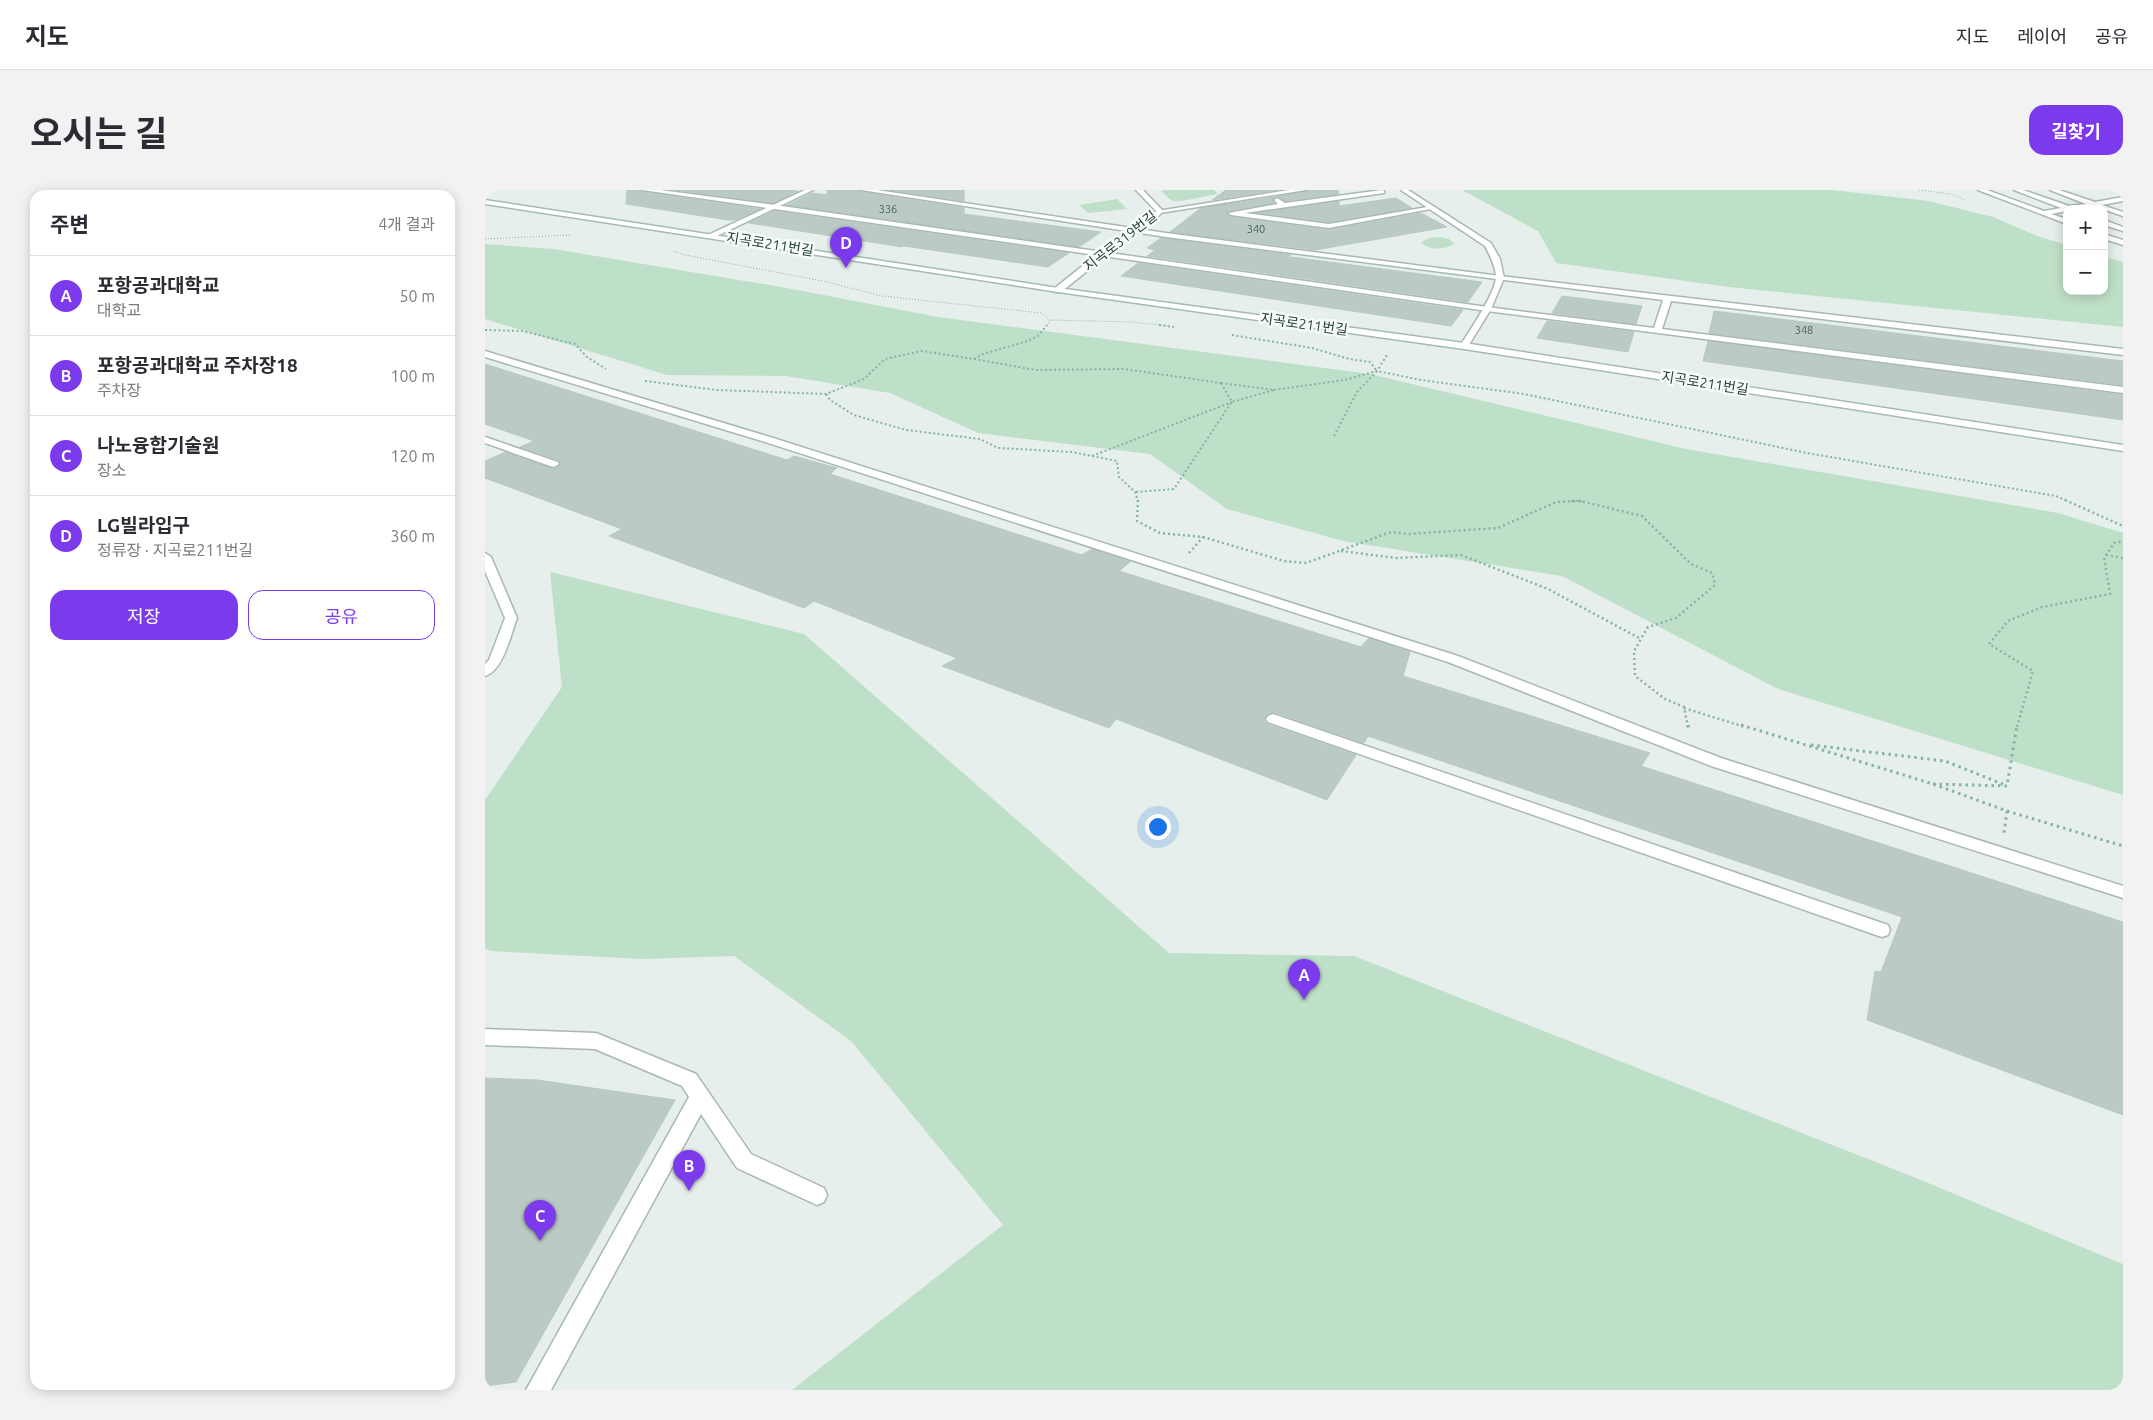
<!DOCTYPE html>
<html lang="ko">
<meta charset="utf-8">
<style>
:root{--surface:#fff;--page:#f2f2f3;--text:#2b2b33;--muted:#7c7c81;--line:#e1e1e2;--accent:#7c3aed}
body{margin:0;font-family:Ubuntu,"Noto Sans KR",sans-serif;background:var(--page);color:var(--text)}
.controls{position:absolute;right:15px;top:15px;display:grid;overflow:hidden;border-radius:10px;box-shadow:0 2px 12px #0003}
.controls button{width:45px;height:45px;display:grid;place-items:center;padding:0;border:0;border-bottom:1px solid var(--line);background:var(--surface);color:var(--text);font:25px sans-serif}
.you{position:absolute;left:672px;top:636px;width:18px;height:18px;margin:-12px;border:4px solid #fff;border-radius:50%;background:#1a73e8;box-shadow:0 0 0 8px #1a73e833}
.badge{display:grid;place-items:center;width:32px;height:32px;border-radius:50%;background:var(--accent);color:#fff;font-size:16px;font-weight:700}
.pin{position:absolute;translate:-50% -41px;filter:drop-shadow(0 1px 2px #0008)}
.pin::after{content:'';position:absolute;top:26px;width:18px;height:15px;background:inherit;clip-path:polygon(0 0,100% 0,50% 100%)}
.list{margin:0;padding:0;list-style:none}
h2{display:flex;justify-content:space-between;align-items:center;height:65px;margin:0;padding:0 20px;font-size:21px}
h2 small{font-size:16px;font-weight:400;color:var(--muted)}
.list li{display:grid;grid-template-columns:32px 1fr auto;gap:15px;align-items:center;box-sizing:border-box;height:80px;padding:0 20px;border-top:1px solid var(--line)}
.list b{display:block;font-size:19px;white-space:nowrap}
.list p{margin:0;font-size:16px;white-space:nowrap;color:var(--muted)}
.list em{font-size:16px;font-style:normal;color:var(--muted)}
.actions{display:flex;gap:10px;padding:15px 20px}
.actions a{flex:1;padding:11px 0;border:1px solid var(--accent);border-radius:15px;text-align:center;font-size:18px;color:var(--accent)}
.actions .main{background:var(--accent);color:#fff}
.map{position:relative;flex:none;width:1638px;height:1200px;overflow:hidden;border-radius:15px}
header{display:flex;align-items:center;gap:30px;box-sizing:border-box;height:70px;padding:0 25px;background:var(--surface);border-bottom:1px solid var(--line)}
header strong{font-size:24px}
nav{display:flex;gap:28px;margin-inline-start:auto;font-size:18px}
.intro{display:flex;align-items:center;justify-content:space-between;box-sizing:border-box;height:120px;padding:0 30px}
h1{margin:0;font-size:35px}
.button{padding:12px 22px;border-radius:15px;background:var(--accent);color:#fff;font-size:18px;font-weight:700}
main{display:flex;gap:30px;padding:0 30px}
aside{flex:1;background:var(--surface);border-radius:15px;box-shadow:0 2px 12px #0003}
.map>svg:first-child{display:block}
.green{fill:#bfe0c8}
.building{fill:#bbcac4;stroke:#b8c9c2}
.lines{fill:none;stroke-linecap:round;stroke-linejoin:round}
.service-casing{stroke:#a8b8b2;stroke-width:3}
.minor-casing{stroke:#a8b8b2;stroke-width:3}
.secondary-casing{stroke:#a4bbb3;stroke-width:3}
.path-far3{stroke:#86b3a5;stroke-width:1;stroke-dasharray:1 2;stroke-linecap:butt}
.path-far2{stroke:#86b3a5;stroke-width:2;stroke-dasharray:2 2.5;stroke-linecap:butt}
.path-far1{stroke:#86b3a5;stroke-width:2.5;stroke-dasharray:2 3;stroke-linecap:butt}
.path{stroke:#86b3a5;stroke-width:3;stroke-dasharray:2.5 4;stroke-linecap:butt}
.service{fill:#fff;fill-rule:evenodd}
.minor{fill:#fff;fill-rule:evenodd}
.secondary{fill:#fff;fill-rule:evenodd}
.labels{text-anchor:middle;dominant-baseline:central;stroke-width:5;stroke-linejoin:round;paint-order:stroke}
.far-number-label{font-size:11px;fill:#4a645c}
.far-street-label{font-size:14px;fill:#24423a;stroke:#f7fbf9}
</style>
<header>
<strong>지도</strong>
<nav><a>지도</a><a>레이어</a><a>공유</a></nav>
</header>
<div class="intro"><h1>오시는 길</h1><a class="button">길찾기</a></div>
<main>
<aside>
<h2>주변<small>4개 결과</small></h2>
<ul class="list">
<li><span class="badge">A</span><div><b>포항공과대학교</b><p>대학교</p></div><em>50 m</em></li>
<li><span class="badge">B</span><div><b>포항공과대학교 주차장18</b><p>주차장</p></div><em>100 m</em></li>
<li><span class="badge">C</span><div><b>나노융합기술원</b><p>장소</p></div><em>120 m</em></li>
<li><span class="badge">D</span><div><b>LG빌라입구</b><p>정류장 · 지곡로211번길</p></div><em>360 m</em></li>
</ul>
<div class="actions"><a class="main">저장</a><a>공유</a></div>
</aside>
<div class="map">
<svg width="1638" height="1200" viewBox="0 0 1638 1200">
<rect width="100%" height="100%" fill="#e6efeb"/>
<g class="green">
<path d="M680,0H729L733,4C725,5 693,13 689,11C684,10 680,4 676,1Z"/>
<path d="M977,0H1347L1444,11L1508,27L1555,47L1582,55V101H1619V67L1638,72V137L1244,97L1071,73L1053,41Z"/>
<path d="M632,9L642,19L603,23L594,15Z"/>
<path d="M955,47L964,49L969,54C960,60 943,61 936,52L944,48Z"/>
<path d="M0,54L69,59L302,98L453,127L885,184L1201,259L1573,323L1638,343V605L1293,499L1077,386L858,351L742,319L665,264L493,243L405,203L301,186L182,185L0,129Z"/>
<path d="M65,382L319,444L684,763L869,766L1436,990L1638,1074V1200H307L518,1035L367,852L249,766L157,769L5,761L0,758V610L77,497Z"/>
</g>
<g class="building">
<path d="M142,0H155L157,2L275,19L250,30H243L141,14Z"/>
<path d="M190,0H305L313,1L288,13Z"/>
<path d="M342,0H374L376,2L479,18V24L616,42L594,57L302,15L327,3L342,5Z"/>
<path d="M405,0H479V11Z"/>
<path d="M741,0H792L727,10Z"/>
<path d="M823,0H853L854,4L800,11L792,6Z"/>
<path d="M791,7L787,10L789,13L743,21L741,23L746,27L844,40L936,23L962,37L830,60L685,42L716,18Z"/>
<path d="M911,8L927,18L844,32L774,23L854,11V16Z"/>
<path d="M289,21L584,63L563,77L419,56L417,57L264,33Z"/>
<path d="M676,48L806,65L798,66L997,92L983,112L662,66L670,60L662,58Z"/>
<path d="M653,73L978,120L966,136L636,86Z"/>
<path d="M1077,106L1157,116L1151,134L1067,123Z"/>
<path d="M1229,121L1638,171V195L1224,143Z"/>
<path d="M1062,131L1149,142L1143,162L1052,148Z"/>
<path d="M1223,151L1638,205V230L1218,171Z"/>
<path d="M0,174L302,270L309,266L352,278L345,284L597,365L607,359L645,372L634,381L876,457L884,448L925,462L918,486L1165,563L1156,576L1638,732V925L1382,830L1390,781L1396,782L1417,727L883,546L879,553L789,522L782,524L779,530L782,534L871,565L842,610L631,529L624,538L457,476L472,468L329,411L319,418L124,346L137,339L0,288V271L21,262L69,279L76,275L74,270L35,257L49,251L0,234Z"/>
<path d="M0,888L52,890L190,910L31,1192L0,1196Z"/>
</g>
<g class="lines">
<defs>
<g id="service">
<path d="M157,0H175L290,15L1002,117L1169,138L1178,110L681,47L376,0H392L681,43L1015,86L1638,159V165L1186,111L1177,139L1638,197V203L1002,121Z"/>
<path d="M804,0H821L675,23L672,21Z"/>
<path d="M897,0L899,1V3L760,23L844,34L948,16L951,18L844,38L746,25L743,23L793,14L789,10L792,8L800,13Z"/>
<path d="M1493,0H1502L1559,21L1576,18L1529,0H1538L1584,16L1601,14L1565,0H1574L1610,12L1638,7V11L1617,15L1638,22V26L1609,16L1582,19V21L1566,24L1582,29V34Z"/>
<path d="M1619,30L1638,37V41L1619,35Z"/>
<path d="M1619,44L1638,50V55L1619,49Z"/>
<path d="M0,161L285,247L973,466L1236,568L1638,696V708L1226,576L963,472L277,251L0,167Z"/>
<path d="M0,247L73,272L74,274L69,277L65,276L0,253Z"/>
<path d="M0,363L6,367L32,428C26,444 18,481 0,486V474L4,470L20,428L0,381Z"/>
<path d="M788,524L1403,735L1405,740L1403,745L1397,747L1391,745L783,532L781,529L783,526Z"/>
<path d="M0,839L111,843L211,884L266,964L339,998L342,1005L339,1012L332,1015L252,978L216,924L66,1200H41L204,907L197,896L110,859L0,855Z"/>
</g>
<g id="minor">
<path d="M320,0H328L230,47L223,45Z"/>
<path d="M651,0H658L677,20V22L671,29L652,41L576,102H570V98L646,37L667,27L671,21Z"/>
<path d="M916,0H923L1006,53L1015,69L1019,88L1006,119L982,158L975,156C984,142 1012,101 1011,86C1010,75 1005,66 1000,56Z"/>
</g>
<path id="secondary" d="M0,10L573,98L979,153L1638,255V261L979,159L573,102L0,14Z"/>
</defs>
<use href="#service" class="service-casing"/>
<use href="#minor" class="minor-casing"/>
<use href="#secondary" class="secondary-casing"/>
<g class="path-far3">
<path d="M1434,0L1466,4L1480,10"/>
<path d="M0,49L85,45"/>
<path d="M189,61L200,65L338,91L397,106L556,123L565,130L647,132L684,136"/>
<path d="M562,136L565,130"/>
</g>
<g class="path-far2">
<path d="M674,135L689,137"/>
<path d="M0,140L37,141L90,154L102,167L121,179"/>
<path d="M747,145L827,158L864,169L885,172L892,181"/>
<path d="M489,169L551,180L639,179L736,193"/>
<path d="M160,191L232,200L341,204L379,189L400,169L437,161L489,169L498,164L543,151L553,146L562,135"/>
<path d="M736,193L789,200L747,212Z"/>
<path d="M789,200L859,190L892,181L902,165"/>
<path d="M341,204L345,210L369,225L421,240L495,249L513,258L587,262L632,271L634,287L650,302L653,311"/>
<path d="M849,246L872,202L892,181L936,190L1039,204L1322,263L1571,306L1583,311"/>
<path d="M607,266L747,212"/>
<path d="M651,302L689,299L746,213"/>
<path d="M1086,311H1097"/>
</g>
<g class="path-far1">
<path d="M653,310L652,331L675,343L718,347L799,371L821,373L906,342L924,344L1013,338L1071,312L1095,311L1157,326L1206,374L1227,383L1230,395L1191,428L1163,437L1149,461L1150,486L1180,509L1199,517L1203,537"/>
<path d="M1580,310L1638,336"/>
<path d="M856,361L911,368L976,365L1063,399L1156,449"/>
<path d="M704,363L718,347"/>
<path d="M1621,365L1638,368"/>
<path d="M1199,518L1260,537"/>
<path d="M1532,537L1548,481L1504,454L1523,431L1557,417L1625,404L1619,368L1629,353L1638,351"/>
</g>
<g class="path">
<path d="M1203,535L1204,539"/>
<path d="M1256,535L1448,594L1522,621L1519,643"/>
<path d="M1326,555L1460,571L1520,595"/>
<path d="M1448,594L1522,596L1532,535"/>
<path d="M1522,621L1638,656"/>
</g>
<use href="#service" class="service"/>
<use href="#minor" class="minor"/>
<use href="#secondary" class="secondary"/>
</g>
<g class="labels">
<g class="far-number-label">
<text x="403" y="19">336</text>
<text x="771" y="39">340</text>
<text x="1319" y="140">348</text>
</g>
<g class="far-street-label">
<text transform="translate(635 51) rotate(-38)">지곡로319번길</text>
<text transform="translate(285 54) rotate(9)">지곡로211번길</text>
<text transform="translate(819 134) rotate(8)">지곡로211번길</text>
<text transform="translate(1220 193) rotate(9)">지곡로211번길</text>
</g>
</g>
</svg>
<div class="controls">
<button>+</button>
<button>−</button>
</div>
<div class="you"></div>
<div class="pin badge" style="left:819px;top:810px">A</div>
<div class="pin badge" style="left:204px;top:1001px">B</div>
<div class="pin badge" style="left:55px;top:1051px">C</div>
<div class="pin badge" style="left:361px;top:78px">D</div>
</div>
</main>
